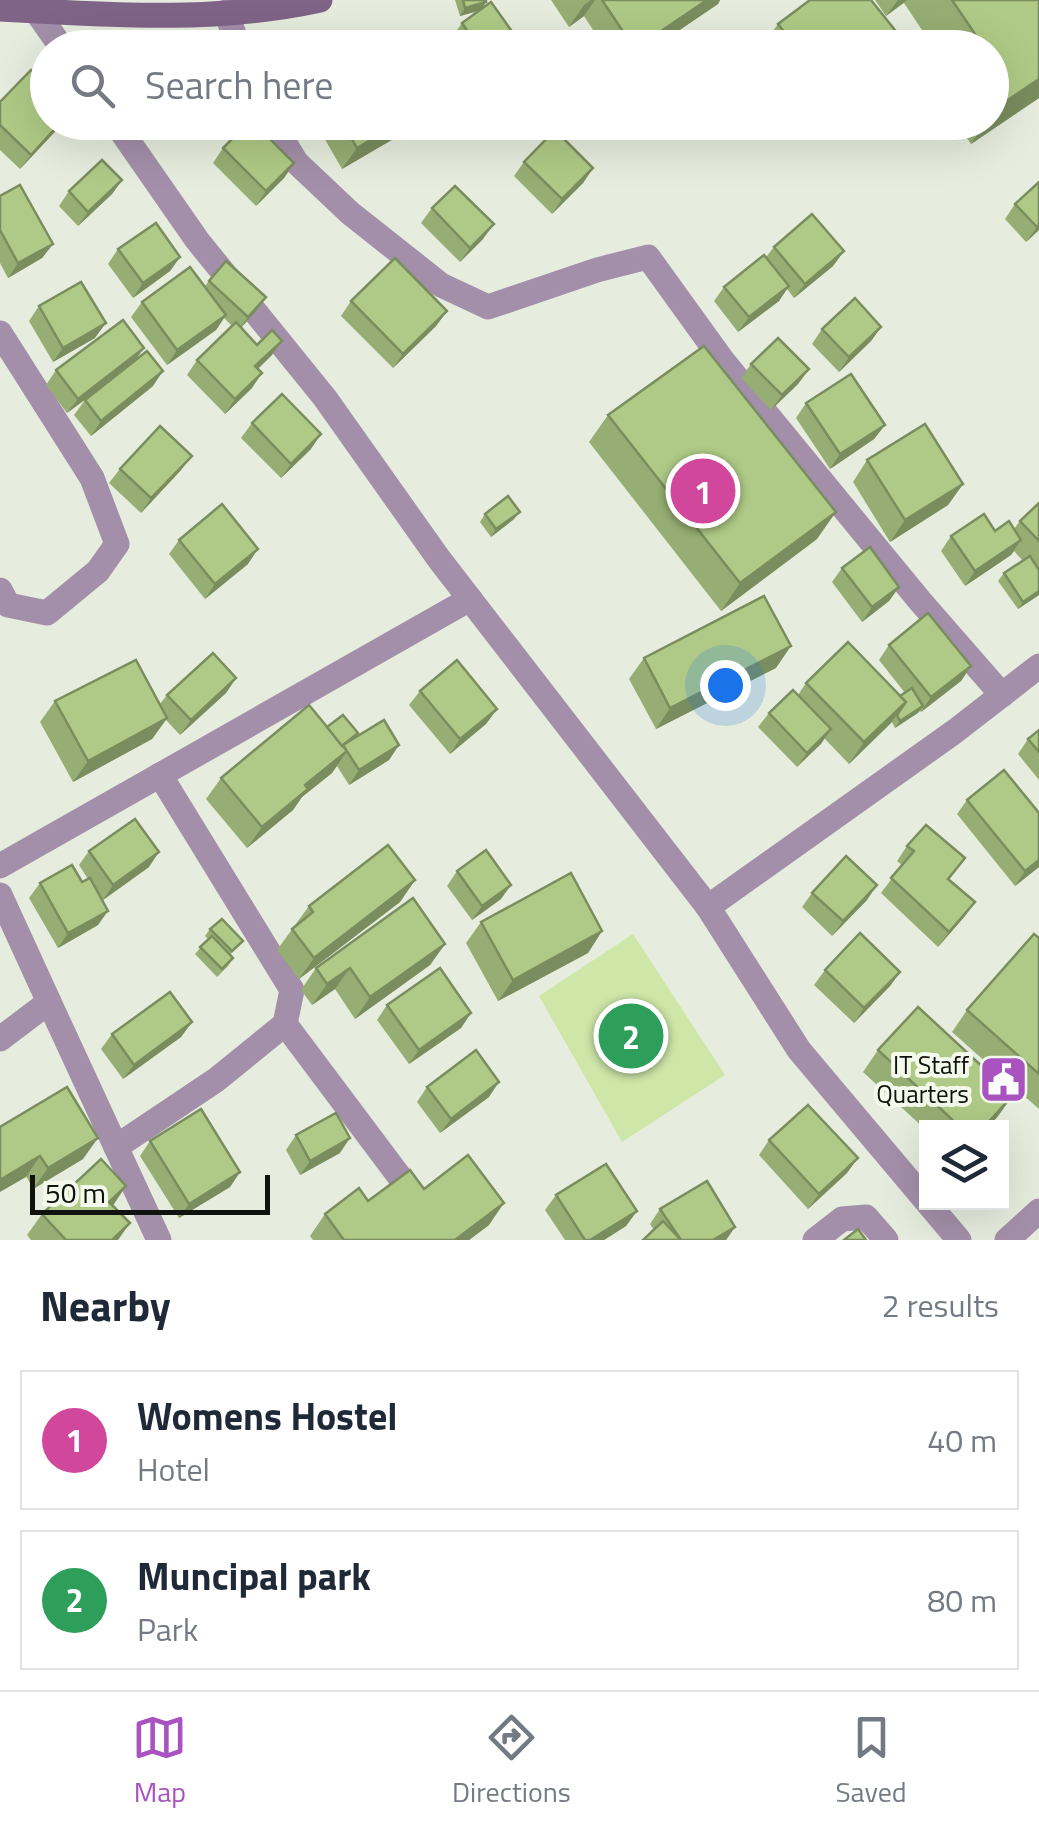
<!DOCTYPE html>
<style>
:root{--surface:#fff;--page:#f6f6f7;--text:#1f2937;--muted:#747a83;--line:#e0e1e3;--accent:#a953c1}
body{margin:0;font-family:"Titillium Web",sans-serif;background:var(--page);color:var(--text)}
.controls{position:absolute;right:30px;bottom:30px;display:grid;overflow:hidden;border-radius:0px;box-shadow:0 10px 40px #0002}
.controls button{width:90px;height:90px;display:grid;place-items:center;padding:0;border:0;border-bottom:2px solid var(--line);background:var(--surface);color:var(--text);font:50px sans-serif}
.scale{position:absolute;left:30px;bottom:25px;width:240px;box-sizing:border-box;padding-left:10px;border:5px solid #10120d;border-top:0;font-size:28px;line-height:35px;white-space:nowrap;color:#10120d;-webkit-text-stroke:8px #f4faeb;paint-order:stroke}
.you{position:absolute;left:725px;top:685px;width:35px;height:35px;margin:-25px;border:8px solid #fff;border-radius:50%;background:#1a73e8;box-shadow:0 0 0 15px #1a73e833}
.badge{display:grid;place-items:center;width:65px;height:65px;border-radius:50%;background:var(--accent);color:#fff;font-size:32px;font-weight:700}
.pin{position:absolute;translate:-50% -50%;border:5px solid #fff;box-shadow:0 2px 10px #0006}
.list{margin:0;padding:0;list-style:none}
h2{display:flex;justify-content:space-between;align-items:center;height:130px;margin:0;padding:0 40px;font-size:42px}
h2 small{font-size:32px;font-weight:400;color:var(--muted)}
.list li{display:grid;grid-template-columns:65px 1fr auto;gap:30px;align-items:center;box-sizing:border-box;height:140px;margin:0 20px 20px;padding:0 20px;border:2px solid var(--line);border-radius:0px}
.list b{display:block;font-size:38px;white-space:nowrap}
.list p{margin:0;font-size:32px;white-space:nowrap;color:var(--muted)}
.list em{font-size:32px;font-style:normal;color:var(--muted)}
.icon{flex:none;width:55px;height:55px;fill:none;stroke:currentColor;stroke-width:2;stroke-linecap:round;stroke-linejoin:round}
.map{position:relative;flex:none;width:1039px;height:1240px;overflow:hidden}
.search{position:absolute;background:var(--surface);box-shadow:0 10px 40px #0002;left:30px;right:30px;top:30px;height:110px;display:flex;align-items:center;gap:25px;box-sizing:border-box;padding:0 35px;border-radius:55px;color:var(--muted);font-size:38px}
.sheet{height:450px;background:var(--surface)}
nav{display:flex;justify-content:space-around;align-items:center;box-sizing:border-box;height:140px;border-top:2px solid var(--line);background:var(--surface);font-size:28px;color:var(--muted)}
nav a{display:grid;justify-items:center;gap:5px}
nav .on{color:var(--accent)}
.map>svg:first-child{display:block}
.green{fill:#cee7a8}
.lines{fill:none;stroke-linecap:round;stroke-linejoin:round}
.minor{stroke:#a38fa9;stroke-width:25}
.secondary{stroke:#806488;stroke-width:25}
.wall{fill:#96ae73}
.shaded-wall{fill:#7a8d5e}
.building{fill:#afca86;stroke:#7a8d5e;stroke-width:2.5}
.labels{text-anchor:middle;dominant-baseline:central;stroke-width:8;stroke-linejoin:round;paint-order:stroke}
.poi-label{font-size:25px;fill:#10120d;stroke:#f4faeb;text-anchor:end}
</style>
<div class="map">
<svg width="1039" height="1240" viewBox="0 0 1039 1240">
<rect width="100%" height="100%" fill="#e6edde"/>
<path class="green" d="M633,934L725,1075L622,1142L539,996Z"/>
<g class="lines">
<g class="minor">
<path d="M36,11L62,48"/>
<path d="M226,12L239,48"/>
<path d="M115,122L197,240L325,398L439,559L708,907L799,1050L959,1240"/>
<path d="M272,122L296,162L350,213L441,285L488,307L597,270L648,257L723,361L920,601L1002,695"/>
<path d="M0,333L92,478L117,544L98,571L47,613L8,605L0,590"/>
<path d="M0,866L470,599"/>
<path d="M0,895L49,1002L0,1039"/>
<path d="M708,907L954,732L1039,666"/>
<path d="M49,1002L116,1147L216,1080L285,1024L292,990L160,775"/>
<path d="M285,1024L405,1184"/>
<path d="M116,1147L159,1240"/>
<path d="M815,1240L842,1219L866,1217L886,1240"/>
<path d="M1007,1240L1039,1211"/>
</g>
<path class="secondary" d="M0,9C107,15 215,23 320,0"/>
</g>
<g class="wall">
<path d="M455,0H486L483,8L516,37L509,48H459L452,37L462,23L479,11L460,16Z"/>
<path d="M551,0H720L718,4L653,48H605L584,16L569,27Z"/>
<path d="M875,0H1039V98L971,144L956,122H992V48H934L904,3L886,16Z"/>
<path d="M778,24L904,48H765L763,45Z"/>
<path d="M0,102L64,122L20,169L0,150Z"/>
<path d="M315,122H413L407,131L342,169Z"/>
<path d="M797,122H814L803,131Z"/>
<path d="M223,148L294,163L284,178L256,206L213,163Z"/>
<path d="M524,162L593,168L583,183L552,214L514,176Z"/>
<path d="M122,180L112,194L78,226L59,206L69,191Z"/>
<path d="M0,196L53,244L42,258L8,278L0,263Z"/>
<path d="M1015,204L1039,230L1026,242L1005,219Z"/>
<path d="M432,208L483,239L460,262L421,223Z"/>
<path d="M774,247L844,251L833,266L794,298L787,289L779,301L738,332L714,301L724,287L766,257Z"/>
<path d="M118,249L180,257L170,271L133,298L108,264Z"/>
<path d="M209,281L256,311L241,328L257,345L272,355L258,369L252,388L225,414L187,375L197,360L232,326L224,318L216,330L167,365L131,317L142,302L205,286Z"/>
<path d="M351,301L447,311L436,326L393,368L341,316Z"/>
<path d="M39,306L95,338L53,362L29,321Z"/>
<path d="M881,327L871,341L839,372L812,344L822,329Z"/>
<path d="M137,359L153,386L91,436L74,415L85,400L92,395L67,413L46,385L56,370Z"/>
<path d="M751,364L809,369L798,384L771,410L741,378Z"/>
<path d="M806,403L885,425L874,439L830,469L796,418Z"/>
<path d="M608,415L817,539L721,611L589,442Z"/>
<path d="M252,423L311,449L281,478L241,438Z"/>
<path d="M867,460L963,484L948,505L890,542L853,482Z"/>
<path d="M120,469L181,470L141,513L109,483Z"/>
<path d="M1039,503V595L1018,609L998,581L1004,573L1023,561L1014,551L1011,555L965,586L941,551L951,536L1014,529L1020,521Z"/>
<path d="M485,514L514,519L491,537L480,522Z"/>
<path d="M179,540L248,564L205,599L169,554Z"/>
<path d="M842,568L899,587L889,601L862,622L832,582Z"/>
<path d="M889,645L971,666L961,681L921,712L920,711L895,728L892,722L849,764L824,738L797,767L758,727L769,713L798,695L806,683L900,696L905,693L879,660Z"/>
<path d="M644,658L776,668L656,729L629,679Z"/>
<path d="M236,678L226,693L180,735L166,720L152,739L73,782L40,722L55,701L160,704L167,695Z"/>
<path d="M420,691L497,709L486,724L450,754L409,705Z"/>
<path d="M327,727L358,733L354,738L399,745L389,760L349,785L337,766L332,773L302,797L293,810L247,848L206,799L221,778Z"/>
<path d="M1039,730V780L1018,754L1028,739Z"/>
<path d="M967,800L1039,867L1015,886L957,814Z"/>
<path d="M907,846L965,858L949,880L965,916L938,947L881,893L902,865L897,861Z"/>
<path d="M89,851L149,867L103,900L98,925L58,948L29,898L40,883L82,882L88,879L79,865Z"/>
<path d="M457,871L501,899L472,920L447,886Z"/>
<path d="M415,880L400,902L299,979L277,950L309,906Z"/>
<path d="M812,893L867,900L832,936L802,907Z"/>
<path d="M481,922L602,931L588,953L498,1001L466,943Z"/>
<path d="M210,929L243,941L230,955L233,958L228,966L217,977L195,954L208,939L205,936Z"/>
<path d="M1039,938V1109L952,1032L967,1010Z"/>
<path d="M445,944L430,965L355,1019L335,989L312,1005L301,990L316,968Z"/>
<path d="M825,970L900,972L890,986L854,1023L814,985Z"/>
<path d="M387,1005L471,1013L461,1028L409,1064L377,1020Z"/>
<path d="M192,1022L181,1037L123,1079L101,1049L112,1034Z"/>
<path d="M878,1050L1013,1095L998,1116L988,1128H926V1130L863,1072Z"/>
<path d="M427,1087L489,1097L440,1133L417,1102Z"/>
<path d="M0,1127L83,1159L33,1189Z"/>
<path d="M296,1135L340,1153L300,1175L286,1150Z"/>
<path d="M769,1140L847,1173L808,1209L759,1155Z"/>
<path d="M150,1141L240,1172L230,1187L179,1218L140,1156Z"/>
<path d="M424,1189L489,1225L469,1240H313L310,1236L325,1214L368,1201Z"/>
<path d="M556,1195L637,1211L626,1226L604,1240H565L545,1210Z"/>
<path d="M113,1206L118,1240H31L27,1235L42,1214Z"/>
<path d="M660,1209L735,1227L726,1240H643L654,1230L650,1224Z"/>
</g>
<g class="shaded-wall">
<path d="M591,0H595L584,16L569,27L584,5Z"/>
<path d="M707,0H720L718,4L653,48H636Z"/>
<path d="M898,0H907L886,16Z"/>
<path d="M486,2L481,10L460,16L465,8Z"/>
<path d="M1039,79V98L971,144L986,122H992V115L996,108Z"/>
<path d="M61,122H64L20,169L31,155Z"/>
<path d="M400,122H413L407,131L342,169L357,148Z"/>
<path d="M294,163L284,178L256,206L266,191Z"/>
<path d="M593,168L583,183L552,214L562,199Z"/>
<path d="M122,180L112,194L78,226L88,212Z"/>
<path d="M494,224L483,239L460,262L470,248Z"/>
<path d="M1039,225V230L1026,242L1037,227Z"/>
<path d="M53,244L42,258L8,278L18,263Z"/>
<path d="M844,251L833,266L794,298L805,284Z"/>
<path d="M180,257L170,271L133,298L143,283Z"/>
<path d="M789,286L779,301L738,332L749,317Z"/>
<path d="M266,297L256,311L238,331L248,317Z"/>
<path d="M447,311L436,326L393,368L403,354Z"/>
<path d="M226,315L216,330L167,365L177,350Z"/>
<path d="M106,323L95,338L53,362L63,348Z"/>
<path d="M881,327L871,341L839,372L849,357Z"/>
<path d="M282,341L272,355L245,381L255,366Z"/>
<path d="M144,348L134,362L67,413L78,399Z"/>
<path d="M809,369L798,384L771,410L782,395Z"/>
<path d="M163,371L153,386L91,436L101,421Z"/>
<path d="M262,373L252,388L225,414L235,399Z"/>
<path d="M885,425L874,439L830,469L840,454Z"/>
<path d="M321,434L311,449L281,478L291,464Z"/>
<path d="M192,456L181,470L141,513L151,498Z"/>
<path d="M963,484L948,505L890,542L905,520Z"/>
<path d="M520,512L514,519L491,537L496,529Z"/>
<path d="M836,512L817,539L721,611L740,583Z"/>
<path d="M1021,540L1011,555L965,586L975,571Z"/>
<path d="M258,549L248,564L205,599L215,584Z"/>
<path d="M899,587L889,601L862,622L872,607Z"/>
<path d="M1039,591V595L1018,609L1023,602Z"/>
<path d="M791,646L776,668L656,729L670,708Z"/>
<path d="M971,666L961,681L921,712L931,697Z"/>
<path d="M236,678L226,693L180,735L191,720Z"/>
<path d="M906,702L891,723L849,764L864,742Z"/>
<path d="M923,706L918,713L895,728L900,721Z"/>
<path d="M497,709L486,724L450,754L460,739Z"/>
<path d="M167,718L152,739L73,782L88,761Z"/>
<path d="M831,729L821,744L797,767L807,753Z"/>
<path d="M399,745L389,760L349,785L359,770Z"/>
<path d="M347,751L332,773L302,797L293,810L247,848L262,827L305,785Z"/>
<path d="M159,852L149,867L103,900L113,885Z"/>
<path d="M1039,860V867L1015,886L1025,871Z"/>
<path d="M415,880L400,902L299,979L314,958Z"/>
<path d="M511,885L501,899L472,920L482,906Z"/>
<path d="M877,885L867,900L832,936L843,921Z"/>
<path d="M975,902L965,916L938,947L949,932Z"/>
<path d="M108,911L98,925L58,948L68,933Z"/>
<path d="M602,931L588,953L498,1001L513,980Z"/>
<path d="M445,944L430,965L355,1019L370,997Z"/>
<path d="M350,968L335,989L312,1005L327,984Z"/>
<path d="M900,972L890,986L854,1023L864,1008Z"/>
<path d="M471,1013L461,1028L409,1064L419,1050Z"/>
<path d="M192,1022L181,1037L123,1079L134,1065Z"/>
<path d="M499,1082L489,1097L440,1133L451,1119Z"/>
<path d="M1013,1095L998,1116L988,1128H983Z"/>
<path d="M98,1138L83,1159L33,1189L48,1168Z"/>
<path d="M350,1138L340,1153L300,1175L310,1161Z"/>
<path d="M40,1156L26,1177L0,1192V1180Z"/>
<path d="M858,1158L847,1173L808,1209L819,1194Z"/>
<path d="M240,1172L230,1187L179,1218L189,1204Z"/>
<path d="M126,1186L112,1207L109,1202Z"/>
<path d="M504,1203L489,1225L469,1240H455Z"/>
<path d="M637,1211L626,1226L604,1240H590Z"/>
<path d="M130,1223L118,1240H112Z"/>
<path d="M735,1227L726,1240H713Z"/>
</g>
<g class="building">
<path d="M463,0H486V2L465,8Z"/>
<path d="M602,0H707L636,48H634Z"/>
<path d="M810,0H871L906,44L902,48H787L793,43L778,24Z"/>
<path d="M952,0H1039V79L996,108L992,101V48H980L983,46Z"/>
<path d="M491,2L516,37L502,48H479L462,23Z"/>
<path d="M31,70L48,86V122H61L31,155L0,125V102Z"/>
<path d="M249,122H253L294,163L266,191L223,148Z"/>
<path d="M342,122H400L357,148Z"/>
<path d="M555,130L593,168L562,199L524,162Z"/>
<path d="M102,160L122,180L88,212L69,191Z"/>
<path d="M1039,182V225L1037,227L1015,204Z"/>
<path d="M20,185L53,244L18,263L0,230V196Z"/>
<path d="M455,186L494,224L470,248L432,208Z"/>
<path d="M812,214L844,251L805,284L774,247Z"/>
<path d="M156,223L180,257L143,283L118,249Z"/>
<path d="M764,255L789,286L749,317L724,287Z"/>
<path d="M395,258L447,311L403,354L351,301Z"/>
<path d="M226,261L266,297L248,317L209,281Z"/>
<path d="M190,267L226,315L177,350L142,302Z"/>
<path d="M81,282L106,323L63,348L39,306Z"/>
<path d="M855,298L881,327L849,357L822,329Z"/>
<path d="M123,320L144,348L78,399L56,370Z"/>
<path d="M236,322L257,345L272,330L282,341L255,366L262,373L235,399L197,360Z"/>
<path d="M778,338L809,369L782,395L751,364Z"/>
<path d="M704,346L836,512L740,583L608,415Z"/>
<path d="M147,351L163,371L101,421L85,400Z"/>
<path d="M851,374L885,425L840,454L806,403Z"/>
<path d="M282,394L321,434L291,464L252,423Z"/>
<path d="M925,424L963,484L905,520L867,460Z"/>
<path d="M160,426L192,456L151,498L120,469Z"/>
<path d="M508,496L520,512L496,529L485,514Z"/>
<path d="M1039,503V541L1020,521Z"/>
<path d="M222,504L258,549L215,584L179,540Z"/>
<path d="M984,514L995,531L1009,521L1021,540L975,571L951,536Z"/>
<path d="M870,547L899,587L872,607L842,568Z"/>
<path d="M1030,556L1039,570V591L1023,602L1004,573Z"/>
<path d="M764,596L791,646L670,708L644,658Z"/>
<path d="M928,613L971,666L931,697L889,645Z"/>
<path d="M848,642L906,702L864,742L806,683Z"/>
<path d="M213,653L236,678L191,720L167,695Z"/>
<path d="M136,660L167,718L88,761L55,701Z"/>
<path d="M457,660L497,709L460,739L420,691Z"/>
<path d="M912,688L923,706L900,721L897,715L906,702L900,696Z"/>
<path d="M793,690L831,729L807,753L769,713Z"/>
<path d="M309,705L347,751L305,785L308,789L262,827L221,778Z"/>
<path d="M343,715L358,733L342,746L327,727Z"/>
<path d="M384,720L399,745L359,770L343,745Z"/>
<path d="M1039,730V752L1028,739Z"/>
<path d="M1004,770L1039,813V860L1025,871L967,800Z"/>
<path d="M135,819L159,852L113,885L89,851Z"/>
<path d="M926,825L965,858L948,879L975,902L949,932L891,878L914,851L907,846Z"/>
<path d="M388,845L415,880L314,958L292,929L313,912L309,906Z"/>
<path d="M486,850L511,885L482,906L457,871Z"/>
<path d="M846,856L877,885L843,921L812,893Z"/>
<path d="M72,865L82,882L90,878L108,911L68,933L40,883Z"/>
<path d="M571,873L602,931L513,980L481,922Z"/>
<path d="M413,898L445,944L370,997L350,968L327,984L316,968Z"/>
<path d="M222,919L243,941L232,951L210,929Z"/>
<path d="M860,933L900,972L864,1008L825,970Z"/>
<path d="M1034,934L1039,938V1074L967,1010Z"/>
<path d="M212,936L233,958L222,969L200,947Z"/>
<path d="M440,968L471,1013L419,1050L387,1005Z"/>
<path d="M170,992L192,1022L134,1065L112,1034Z"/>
<path d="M918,1007L1013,1095L983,1128H961L878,1050Z"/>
<path d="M476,1050L499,1082L451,1119L427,1087Z"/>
<path d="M67,1087L98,1138L48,1168L40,1156L0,1180V1127Z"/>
<path d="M808,1105L858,1158L819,1194L769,1140Z"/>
<path d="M201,1109L240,1172L189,1204L150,1141Z"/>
<path d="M336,1113L350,1138L310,1161L296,1135Z"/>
<path d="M468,1155L504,1203L455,1240H344L325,1214L359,1188L368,1201L410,1170L424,1189Z"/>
<path d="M101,1159L126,1186L109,1202L130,1223L112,1240H66L42,1214Z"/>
<path d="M606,1164L637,1211L590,1240H585L556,1195Z"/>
<path d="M707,1181L735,1227L713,1240H681L660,1209Z"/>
<path d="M663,1221L681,1240H643Z"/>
<path d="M858,1229L866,1240H844Z"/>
</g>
<defs>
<symbol id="civic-square" viewBox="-11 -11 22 22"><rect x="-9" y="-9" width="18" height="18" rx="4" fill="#a953c1" stroke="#f4faeb"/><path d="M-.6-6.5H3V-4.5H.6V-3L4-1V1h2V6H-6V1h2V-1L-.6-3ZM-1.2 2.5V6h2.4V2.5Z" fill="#fff"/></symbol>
</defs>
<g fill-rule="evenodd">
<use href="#civic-square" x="976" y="1052" width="55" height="55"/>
</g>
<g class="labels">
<g class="poi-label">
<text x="969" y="1065">IT Staff<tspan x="969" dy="29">Quarters</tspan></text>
</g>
</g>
</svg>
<div class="controls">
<button><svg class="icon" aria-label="layers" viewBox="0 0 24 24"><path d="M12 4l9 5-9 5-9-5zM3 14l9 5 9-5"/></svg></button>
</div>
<div class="scale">50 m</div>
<div class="you"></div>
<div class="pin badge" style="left:703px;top:491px;background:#d1479c">1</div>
<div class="pin badge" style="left:631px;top:1036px;background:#2e9e5b">2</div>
<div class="search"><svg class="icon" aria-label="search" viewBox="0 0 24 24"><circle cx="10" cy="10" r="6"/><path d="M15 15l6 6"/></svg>Search here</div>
</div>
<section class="sheet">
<h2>Nearby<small>2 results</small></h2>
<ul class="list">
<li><span class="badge" style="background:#d1479c">1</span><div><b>Womens Hostel</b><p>Hotel</p></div><em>40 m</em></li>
<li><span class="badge" style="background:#2e9e5b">2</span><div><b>Muncipal park</b><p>Park</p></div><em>80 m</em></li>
</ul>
</section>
<nav>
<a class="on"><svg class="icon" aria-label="map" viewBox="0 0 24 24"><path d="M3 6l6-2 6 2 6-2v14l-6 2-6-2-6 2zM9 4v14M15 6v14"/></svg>Map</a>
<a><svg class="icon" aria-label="directions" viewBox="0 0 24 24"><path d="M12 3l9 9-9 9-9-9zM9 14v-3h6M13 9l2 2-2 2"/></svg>Directions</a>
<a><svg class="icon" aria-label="saved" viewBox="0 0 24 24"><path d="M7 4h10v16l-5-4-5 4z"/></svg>Saved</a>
</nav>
